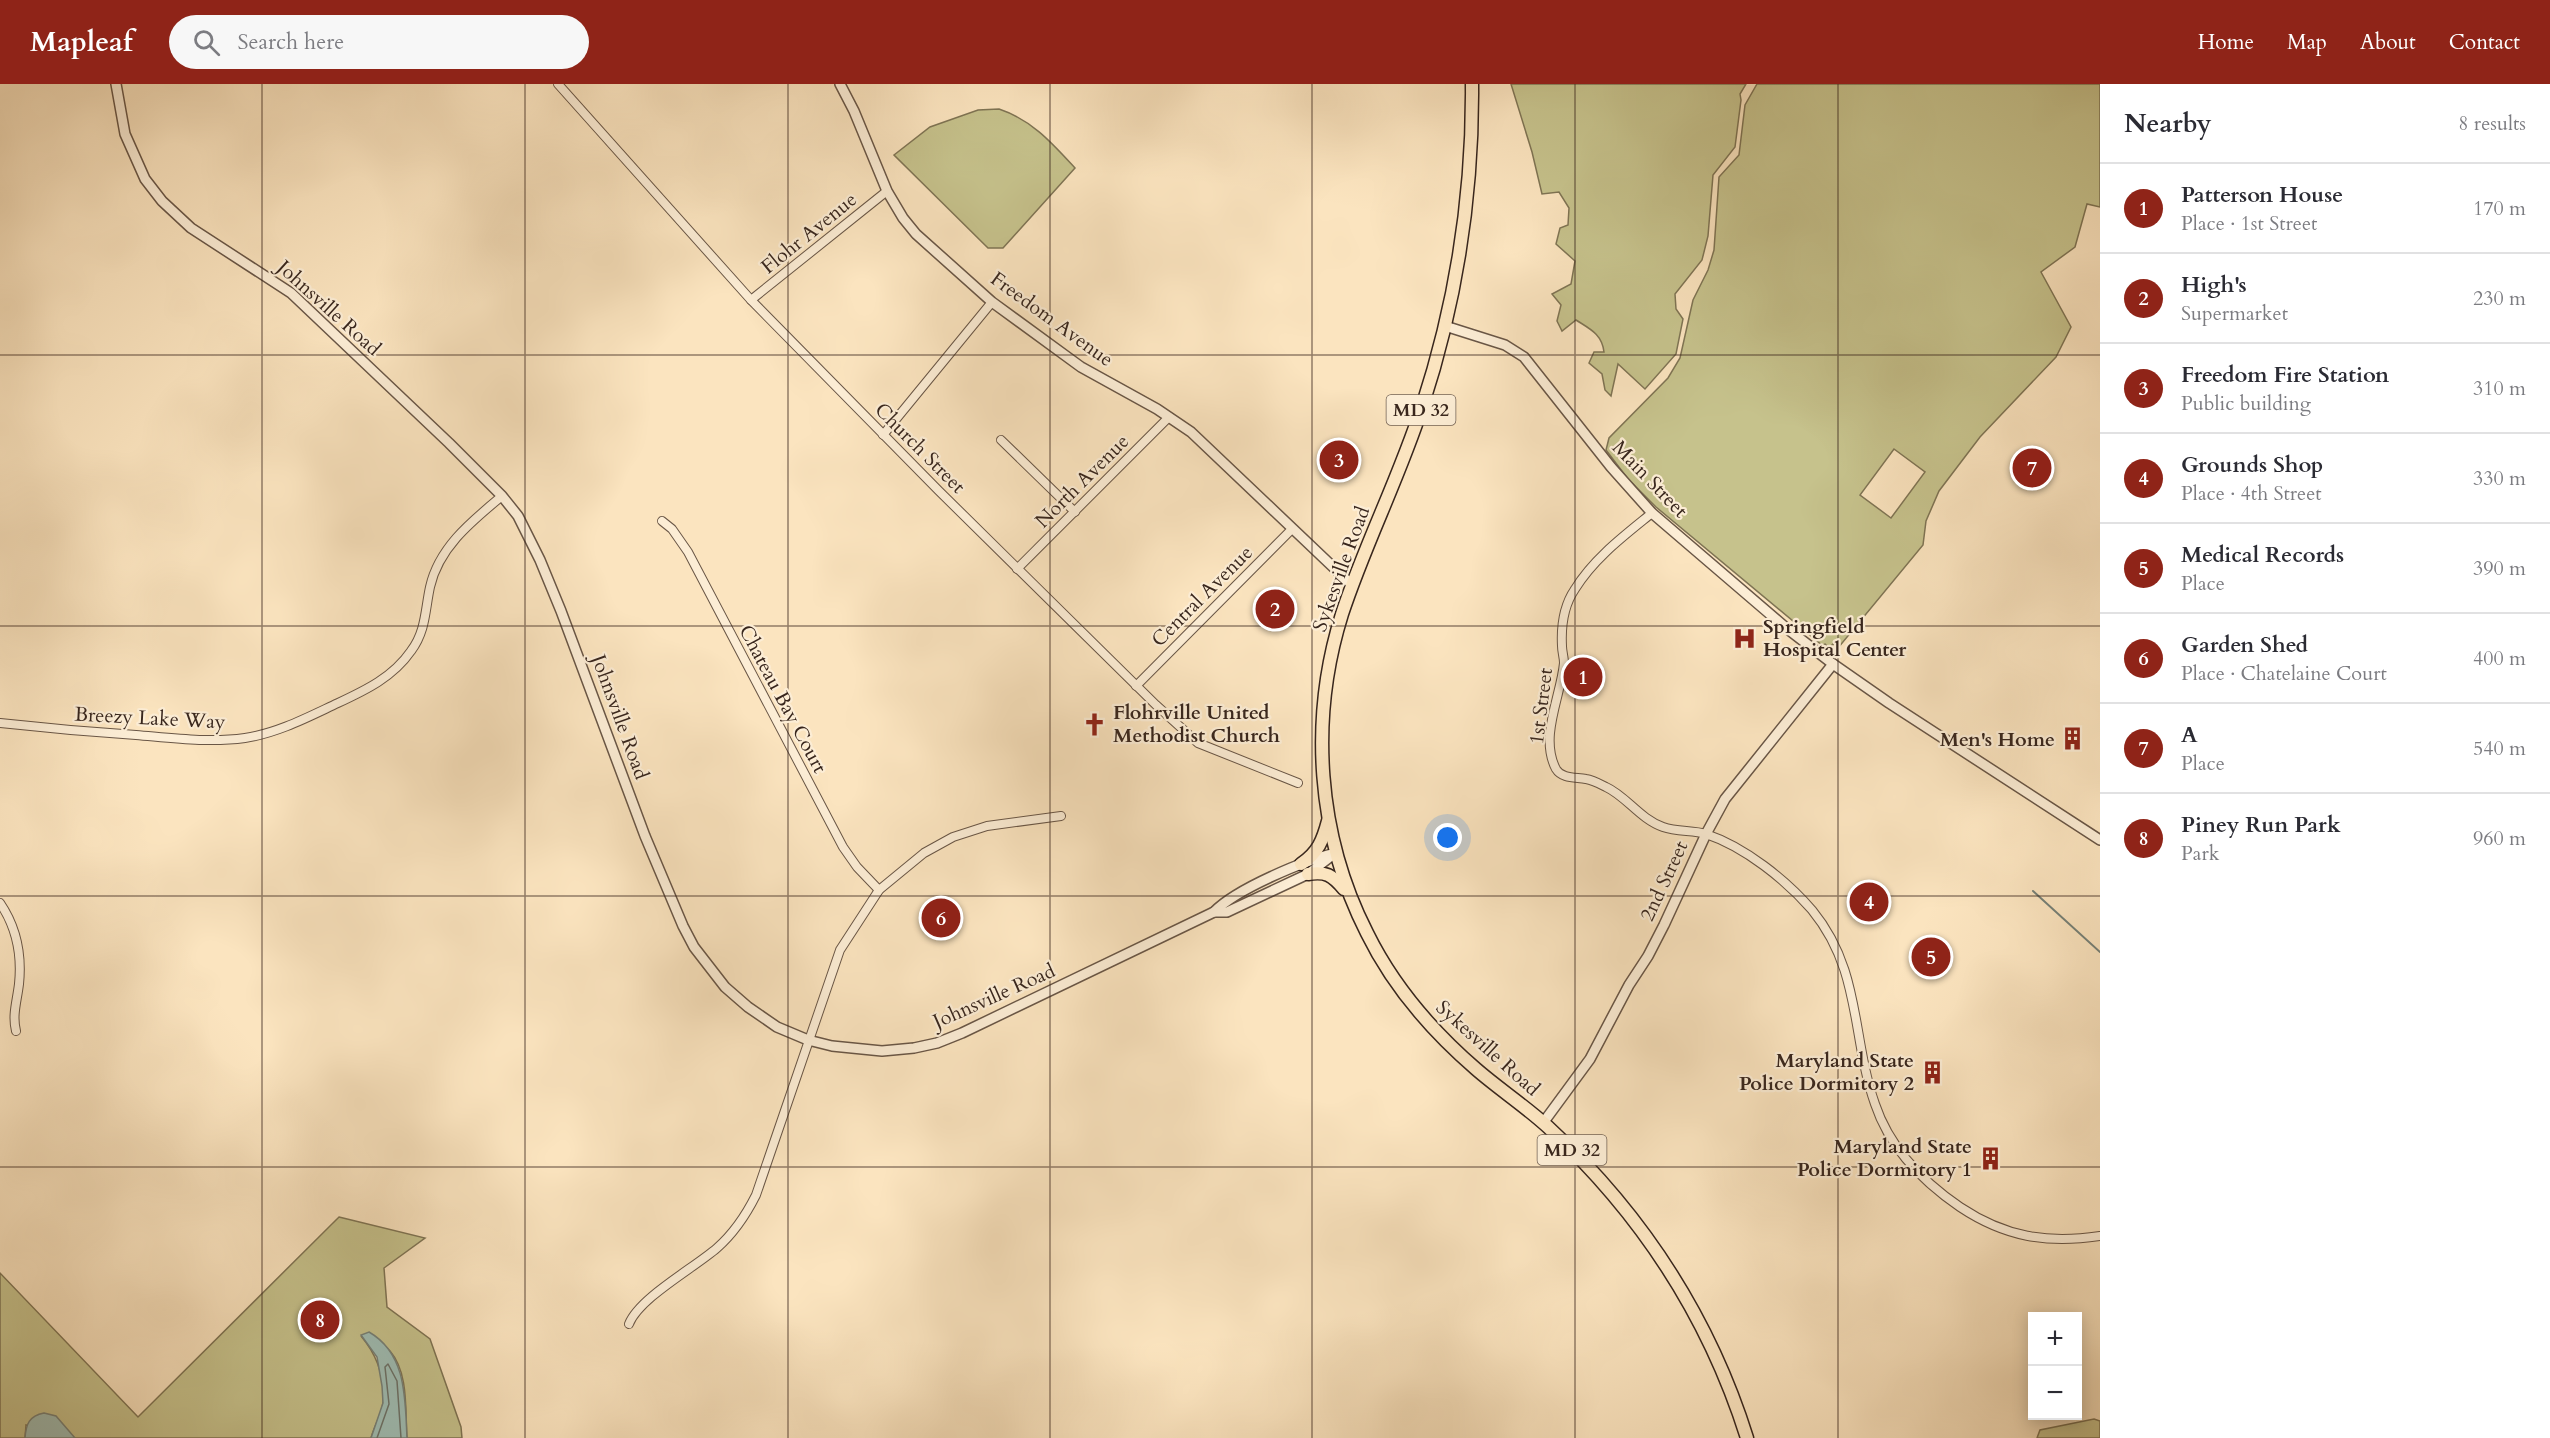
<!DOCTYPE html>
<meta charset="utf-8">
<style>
:root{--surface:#fff;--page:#f7f7f7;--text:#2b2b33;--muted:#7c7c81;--line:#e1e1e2;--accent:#8f2418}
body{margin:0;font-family:Cardo,serif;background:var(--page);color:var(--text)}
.controls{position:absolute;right:18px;bottom:18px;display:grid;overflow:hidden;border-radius:0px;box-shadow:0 3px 15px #0003}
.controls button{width:54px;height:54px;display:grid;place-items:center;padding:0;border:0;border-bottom:2px solid var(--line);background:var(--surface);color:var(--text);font:30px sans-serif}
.you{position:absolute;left:1448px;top:754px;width:21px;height:21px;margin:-15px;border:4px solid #fff;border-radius:50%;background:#1a73e8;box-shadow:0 0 0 9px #1a73e833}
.badge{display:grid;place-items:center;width:39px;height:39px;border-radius:50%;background:var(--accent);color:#fff;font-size:20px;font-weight:700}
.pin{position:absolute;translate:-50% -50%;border:3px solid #fff;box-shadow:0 2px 6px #0006}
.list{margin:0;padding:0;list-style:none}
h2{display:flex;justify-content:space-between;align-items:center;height:78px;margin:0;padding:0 24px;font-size:26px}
h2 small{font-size:20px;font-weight:400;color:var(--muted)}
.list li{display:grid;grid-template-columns:39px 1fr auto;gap:18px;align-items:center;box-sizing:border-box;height:90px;padding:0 24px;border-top:2px solid var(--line)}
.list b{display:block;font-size:22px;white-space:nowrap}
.list p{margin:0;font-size:20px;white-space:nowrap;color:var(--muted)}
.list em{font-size:20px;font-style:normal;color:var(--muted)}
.icon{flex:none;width:33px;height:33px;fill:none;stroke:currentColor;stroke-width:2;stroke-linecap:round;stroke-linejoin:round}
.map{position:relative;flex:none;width:2100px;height:1354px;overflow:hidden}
header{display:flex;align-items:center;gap:36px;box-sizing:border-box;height:84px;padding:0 30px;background:var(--accent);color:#fff}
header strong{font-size:28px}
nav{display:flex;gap:33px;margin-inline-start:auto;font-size:21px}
.search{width:420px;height:54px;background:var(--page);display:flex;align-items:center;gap:15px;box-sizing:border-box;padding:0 21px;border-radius:33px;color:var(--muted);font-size:22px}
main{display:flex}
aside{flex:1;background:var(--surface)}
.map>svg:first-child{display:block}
.green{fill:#c6c28c;stroke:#7f7454;stroke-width:1.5;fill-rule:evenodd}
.water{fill:#9fbeb5;stroke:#768178;stroke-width:1.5}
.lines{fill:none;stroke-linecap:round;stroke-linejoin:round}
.shore{stroke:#6c7269;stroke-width:1.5}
.stream{stroke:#768178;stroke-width:2}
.minor-casing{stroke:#695646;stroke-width:10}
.tertiary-casing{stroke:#695646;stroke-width:12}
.primary-casing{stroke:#38261d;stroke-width:15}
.minor{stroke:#fcedd5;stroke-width:8}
.tertiary{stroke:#fcedd5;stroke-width:9}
.primary{stroke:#fbe4bf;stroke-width:12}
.grid{fill:none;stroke:#38261d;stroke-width:1.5;stroke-opacity:0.55}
.labels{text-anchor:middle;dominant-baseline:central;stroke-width:4.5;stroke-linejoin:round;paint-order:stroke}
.shield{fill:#fcedd5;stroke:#736254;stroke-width:1.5}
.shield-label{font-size:18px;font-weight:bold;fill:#38261d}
.street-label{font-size:20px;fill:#38261d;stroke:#fcedd5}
.poi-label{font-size:20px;font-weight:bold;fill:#38261d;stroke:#fcedd5;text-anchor:end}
</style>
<header>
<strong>Mapleaf</strong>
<div class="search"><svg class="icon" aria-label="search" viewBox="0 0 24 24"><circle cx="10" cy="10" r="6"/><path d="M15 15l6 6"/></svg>Search here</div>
<nav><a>Home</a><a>Map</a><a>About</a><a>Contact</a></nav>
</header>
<main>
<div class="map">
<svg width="2100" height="1354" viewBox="0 0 2100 1354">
<rect width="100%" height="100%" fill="#fbe4bf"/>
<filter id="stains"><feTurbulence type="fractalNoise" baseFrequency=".00333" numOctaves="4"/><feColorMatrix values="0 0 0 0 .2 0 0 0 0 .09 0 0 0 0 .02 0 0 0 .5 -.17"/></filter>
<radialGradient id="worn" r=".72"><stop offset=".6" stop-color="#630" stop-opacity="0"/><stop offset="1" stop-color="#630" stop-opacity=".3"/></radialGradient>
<g class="green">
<path d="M1511,0H1746L1740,10L1741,16L1735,63L1713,91L1708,152L1702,176L1675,210L1676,225L1683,235L1676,270L1645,305L1618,280L1611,312L1605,306L1602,290L1589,279L1594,268H1604C1602,250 1590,245 1576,236L1562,247L1557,237L1561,221L1552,210L1571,200L1575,177L1556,160L1560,144L1568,141L1569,124L1559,108L1542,110L1532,68Z"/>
<path d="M1757,0H2100V123L2087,120L2075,163L2041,188L2071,243L2056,273L1980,353L1939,407L1926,437L1923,461L1838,564L1833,560L1829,564L1825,560L1823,562L1656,423L1628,395L1606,366L1609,354L1668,294L1680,274L1693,216L1708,186L1714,166L1719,93L1739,71L1745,21ZM1894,365L1925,388L1891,434L1860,411Z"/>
<path d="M999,25C1032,36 1052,59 1075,84L1003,164H988L894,71L930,43L978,26Z"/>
<path d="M339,1133L425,1154L384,1184L387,1223L430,1255L461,1343L462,1354H407C405,1327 409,1289 390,1267C385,1260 369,1256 361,1252C377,1271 385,1292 383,1318C382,1330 374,1342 371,1354H75L26,1341L25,1354H0V1189L138,1333Z"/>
<path d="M2094,1335L2100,1337V1354H2037L2040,1346Z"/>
</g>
<g class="water">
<path d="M369,1248C407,1270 405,1315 407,1354H371L383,1319L382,1302L377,1273L361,1251Z"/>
<path d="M44,1329L56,1332L75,1354H25C26,1340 29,1332 44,1329Z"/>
</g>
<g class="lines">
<path class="shore" d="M377,1354L389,1320L385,1283L388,1280L397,1297L401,1354"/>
<path class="stream" d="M2033,807L2100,868"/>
<defs>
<g id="minor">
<path d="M558,0L751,216L939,407L1156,621L1198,659L1298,699"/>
<path d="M751,216L887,107"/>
<path d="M883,351L992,218"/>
<path d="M1001,356L1075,428"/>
<path d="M1652,429C1625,451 1594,474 1575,505C1564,521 1561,543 1562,562C1562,568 1564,573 1564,579C1561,612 1539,653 1556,685C1562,695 1576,693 1586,695C1593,696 1600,700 1606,703C1626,712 1640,735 1663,743C1677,748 1693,746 1706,750C1745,763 1786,796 1812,826C1862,887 1851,952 1875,1020C1890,1065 1922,1097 1960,1123C2005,1153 2047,1160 2100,1152"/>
<path d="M662,437L672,445L688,468L843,763L857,783L879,806"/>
<path d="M1017,485L1169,333"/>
<path d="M1136,602L1292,445"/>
<path d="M0,639C45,644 90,648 136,651C172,654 209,659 245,654C278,649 308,633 338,619C366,606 393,593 411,567C426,547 425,526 430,503C439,463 472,437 502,412"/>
<path d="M0,819C17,844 22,871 19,900C17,917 12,931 16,947"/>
<path d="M629,1240C639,1214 694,1184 717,1164C734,1149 746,1131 756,1111L840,866L879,806L924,769L953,753L987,742L1061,732"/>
</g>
<g id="tertiary">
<path d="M116,0L125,50L145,95L162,117L191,144L291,209L449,359L502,412L518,432L540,476L561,527L645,752L683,842L694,863L725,903L748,923L777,943L808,956L832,962L882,967L914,964L937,959L962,949L1214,828C1236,805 1305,776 1336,769"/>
<path d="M840,0L854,27L887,107L903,134L916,150L992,218L1081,283L1157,325L1191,348L1352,501"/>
<path d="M1445,242L1505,261L1524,273L1611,383L1652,429L1785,543L1833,580L1889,619L2100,756"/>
<path d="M1214,828H1227L1308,790L1334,770"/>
<path d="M1543,1039L1590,975L1629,901L1648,872L1664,841L1706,750L1725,715L1833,580"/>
</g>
<g id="primary">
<path d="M1472,0C1473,110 1456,219 1422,323C1399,394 1365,460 1342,530C1309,635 1317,751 1367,849C1393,902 1432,947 1476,985C1499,1005 1525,1022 1548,1043C1641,1129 1709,1233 1747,1354"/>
<path d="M1301,780C1318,769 1323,756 1328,737"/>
<path d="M1308,790C1326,787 1332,791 1344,805"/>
</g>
</defs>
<use href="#minor" class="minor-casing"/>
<use href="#tertiary" class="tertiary-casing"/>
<use href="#primary" class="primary-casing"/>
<use href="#minor" class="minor"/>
<use href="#tertiary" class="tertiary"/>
<use href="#primary" class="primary"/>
</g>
<path class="grid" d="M262,0V1354M525,0V1354M788,0V1354M1050,0V1354M1312,0V1354M1575,0V1354M1838,0V1354M0,271H2100M0,542H2100M0,812H2100M0,1083H2100"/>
<defs>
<symbol id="hospital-bare" viewBox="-9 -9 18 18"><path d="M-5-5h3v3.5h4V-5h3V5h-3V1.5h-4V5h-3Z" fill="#8f2418" stroke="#fcedd5" stroke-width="2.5" paint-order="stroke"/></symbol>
<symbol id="church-bare" viewBox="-9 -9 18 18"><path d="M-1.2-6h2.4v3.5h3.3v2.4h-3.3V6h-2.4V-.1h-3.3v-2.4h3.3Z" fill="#8f2418" stroke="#fcedd5" stroke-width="2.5" paint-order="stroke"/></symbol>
<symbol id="building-bare" viewBox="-9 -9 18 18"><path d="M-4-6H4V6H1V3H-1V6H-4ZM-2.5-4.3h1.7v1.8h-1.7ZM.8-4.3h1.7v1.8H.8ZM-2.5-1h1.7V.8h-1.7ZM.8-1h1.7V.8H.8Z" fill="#8f2418" stroke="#fcedd5" stroke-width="2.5" paint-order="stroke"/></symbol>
</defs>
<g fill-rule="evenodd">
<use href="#hospital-bare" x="1728" y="538" width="33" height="33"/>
<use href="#church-bare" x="1078" y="624" width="33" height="33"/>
<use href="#building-bare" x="2056" y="638" width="33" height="33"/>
<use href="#building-bare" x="1916" y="972" width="33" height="33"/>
<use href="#building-bare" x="1974" y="1058" width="33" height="33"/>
</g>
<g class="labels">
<g class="shield">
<rect x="1386.5" y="311" width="69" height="30" rx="4.5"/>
<rect x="1537.5" y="1051" width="69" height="30" rx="4.5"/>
</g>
<g class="shield-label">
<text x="1421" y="326">MD 32</text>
<text x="1572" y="1066">MD 32</text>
</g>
<g class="street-label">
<text transform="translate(809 149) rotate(-39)">Flohr Avenue</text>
<text transform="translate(329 224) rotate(42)">Johnsville Road</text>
<text transform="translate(1052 235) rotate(36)">Freedom Avenue</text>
<text transform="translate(920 364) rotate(45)">Church Street</text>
<text transform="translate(1650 395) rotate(46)">Main Street</text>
<text transform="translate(1082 397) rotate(-45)">North Avenue</text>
<text transform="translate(1341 485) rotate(-70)">Sykesville Road</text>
<text transform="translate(1202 512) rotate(-45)">Central Avenue</text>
<text transform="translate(783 615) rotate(62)">Chateau Bay Court</text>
<text transform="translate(1541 622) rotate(-83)">1st Street</text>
<text transform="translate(620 633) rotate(70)">Johnsville Road</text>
<text transform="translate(150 634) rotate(3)">Breezy Lake Way</text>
<text transform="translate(1664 797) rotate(-65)">2nd Street</text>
<text transform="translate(994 912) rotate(-24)">Johnsville Road</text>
<text transform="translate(1488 964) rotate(42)">Sykesville Road</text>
</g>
<g class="poi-label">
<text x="1763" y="542" text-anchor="start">Springfield<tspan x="1763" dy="23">Hospital Center</tspan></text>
<text x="1113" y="628" text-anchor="start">Flohrville United<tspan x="1113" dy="23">Methodist Church</tspan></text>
<text x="2055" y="655">Men's Home</text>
<text x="1914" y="976">Maryland State<tspan x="1914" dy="23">Police Dormitory 2</tspan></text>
<text x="1972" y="1062">Maryland State<tspan x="1972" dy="23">Police Dormitory 1</tspan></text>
</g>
</g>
<rect width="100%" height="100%" filter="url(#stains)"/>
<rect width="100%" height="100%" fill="url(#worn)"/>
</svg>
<div class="controls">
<button>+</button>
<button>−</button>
</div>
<div class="you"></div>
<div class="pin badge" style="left:1583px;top:593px">1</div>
<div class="pin badge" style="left:1275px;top:525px">2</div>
<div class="pin badge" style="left:1339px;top:376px">3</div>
<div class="pin badge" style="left:1869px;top:818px">4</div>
<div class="pin badge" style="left:1931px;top:873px">5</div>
<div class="pin badge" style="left:941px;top:834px">6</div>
<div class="pin badge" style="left:2032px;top:384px">7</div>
<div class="pin badge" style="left:320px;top:1236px">8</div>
</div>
<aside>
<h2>Nearby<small>8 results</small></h2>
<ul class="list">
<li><span class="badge">1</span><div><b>Patterson House</b><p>Place · 1st Street</p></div><em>170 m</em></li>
<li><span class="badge">2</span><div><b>High's</b><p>Supermarket</p></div><em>230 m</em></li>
<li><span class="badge">3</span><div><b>Freedom Fire Station</b><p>Public building</p></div><em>310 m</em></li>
<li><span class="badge">4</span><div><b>Grounds Shop</b><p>Place · 4th Street</p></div><em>330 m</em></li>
<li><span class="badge">5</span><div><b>Medical Records</b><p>Place</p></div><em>390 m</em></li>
<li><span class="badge">6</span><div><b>Garden Shed</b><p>Place · Chatelaine Court</p></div><em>400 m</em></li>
<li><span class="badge">7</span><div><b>A</b><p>Place</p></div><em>540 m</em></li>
<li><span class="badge">8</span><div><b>Piney Run Park</b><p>Park</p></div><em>960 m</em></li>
</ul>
</aside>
</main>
